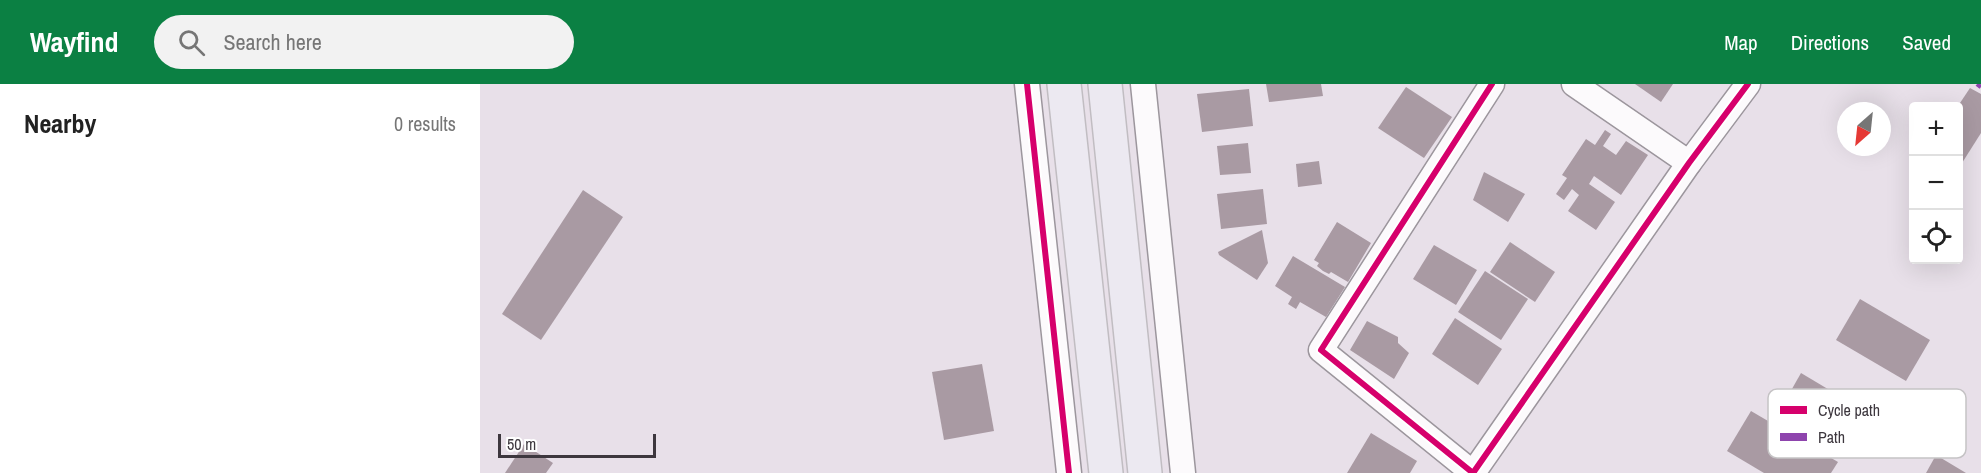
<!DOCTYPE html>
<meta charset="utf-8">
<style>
:root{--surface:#fff;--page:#f2f2f2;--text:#222;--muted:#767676;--line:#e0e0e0;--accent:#0b8043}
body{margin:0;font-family:"Archivo Narrow",sans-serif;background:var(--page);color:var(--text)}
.controls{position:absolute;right:18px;top:18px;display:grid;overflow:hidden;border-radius:6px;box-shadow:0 6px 24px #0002}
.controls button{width:54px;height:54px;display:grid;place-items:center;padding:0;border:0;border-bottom:2px solid var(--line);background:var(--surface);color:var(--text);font:30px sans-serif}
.compass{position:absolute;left:1357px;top:18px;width:54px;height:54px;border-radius:50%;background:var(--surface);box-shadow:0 6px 24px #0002;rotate:207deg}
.scale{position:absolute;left:18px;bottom:15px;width:158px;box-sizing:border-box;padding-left:6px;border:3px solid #3d373e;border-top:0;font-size:16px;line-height:21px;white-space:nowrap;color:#3d373e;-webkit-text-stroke:4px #fff;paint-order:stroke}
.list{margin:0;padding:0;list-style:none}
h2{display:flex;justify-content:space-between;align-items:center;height:78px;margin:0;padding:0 24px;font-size:26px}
h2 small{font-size:20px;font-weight:400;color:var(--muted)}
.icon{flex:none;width:33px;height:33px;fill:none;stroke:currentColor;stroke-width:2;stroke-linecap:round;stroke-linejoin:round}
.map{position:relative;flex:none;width:1501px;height:389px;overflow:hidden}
header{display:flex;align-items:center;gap:36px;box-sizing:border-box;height:84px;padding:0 30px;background:var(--accent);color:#fff}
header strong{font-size:28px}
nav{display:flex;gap:33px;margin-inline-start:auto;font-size:21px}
.search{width:420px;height:54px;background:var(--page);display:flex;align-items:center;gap:15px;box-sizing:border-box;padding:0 21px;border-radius:33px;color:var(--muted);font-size:22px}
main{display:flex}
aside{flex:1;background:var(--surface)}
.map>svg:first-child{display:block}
.building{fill:#a99aa3}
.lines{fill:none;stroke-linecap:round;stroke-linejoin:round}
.minor-casing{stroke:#9c969d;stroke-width:27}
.highway-casing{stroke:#c1bdc2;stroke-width:36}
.minor{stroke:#fcfafc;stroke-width:24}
.highway{stroke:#ece9f1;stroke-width:33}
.quiet{stroke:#8e44ad;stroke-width:4.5;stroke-dasharray:9 4.5;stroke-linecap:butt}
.cycleway-casing{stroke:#fff;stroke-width:10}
.cycleway{stroke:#d6006c;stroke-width:6}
.key{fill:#fff;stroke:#c5c3c5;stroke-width:1.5}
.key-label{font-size:16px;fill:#3d373e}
</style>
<header>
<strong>Wayfind</strong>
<div class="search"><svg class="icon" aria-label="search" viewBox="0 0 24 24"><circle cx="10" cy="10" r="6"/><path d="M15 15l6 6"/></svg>Search here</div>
<nav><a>Map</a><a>Directions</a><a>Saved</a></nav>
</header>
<main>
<aside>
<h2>Nearby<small>0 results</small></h2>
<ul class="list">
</ul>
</aside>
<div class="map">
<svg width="1501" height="389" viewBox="0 0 1501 389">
<rect width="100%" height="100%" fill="#e8e0e9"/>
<g class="building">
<path d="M786,0H841L843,12L789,18Z"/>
<path d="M1155,0H1193L1181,18Z"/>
<path d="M926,3L972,33L944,74L898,44Z"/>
<path d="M1490,4L1501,10V49L1482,79L1478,77V22Z"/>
<path d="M769,5L773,42L722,48L717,10Z"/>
<path d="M1125,46L1131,50L1123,62L1136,71L1146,57L1168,71L1141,111L1114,92L1109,100L1135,118L1116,146L1088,127L1099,111L1092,105L1084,116L1076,110L1087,94L1082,91L1106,55L1115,61Z"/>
<path d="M768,59L771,89L740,91L737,62Z"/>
<path d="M839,77L842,100L818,103L816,80Z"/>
<path d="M1004,88L1045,110L1028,138L993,116Z"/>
<path d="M783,105L787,140L741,145L737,110Z"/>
<path d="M103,106L143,133L61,256L22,230Z"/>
<path d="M857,138L891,159L868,198L851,188L849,190L843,187L837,182L839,179L834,176Z"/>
<path d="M782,146L788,179L777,196L739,171L738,168Z"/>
<path d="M1030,158L1075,188L1055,218L1010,188Z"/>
<path d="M954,161L997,186L976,221L933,195Z"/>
<path d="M813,172L865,203L846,233L820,218L816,225L808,220L812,213L795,202Z"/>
<path d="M1005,187L1048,215L1021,256L978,228Z"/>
<path d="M1380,215L1450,256L1426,297L1356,256Z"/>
<path d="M975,234L1022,265L998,301L952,270Z"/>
<path d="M887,237L918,253V259L929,269L914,295L870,266Z"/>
<path d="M502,280L514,347L464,356L452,288Z"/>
<path d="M1321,289L1388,329L1363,372L1296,333Z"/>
<path d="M1271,327L1358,378L1351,389H1284L1247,367Z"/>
<path d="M891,349L937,377L930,389H867Z"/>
<path d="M44,360L73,379L66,389H25Z"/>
<path d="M1456,371L1486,389H1446Z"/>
</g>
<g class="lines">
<defs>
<g id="minor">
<path d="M547,0L589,389"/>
<path d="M663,0L703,389"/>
<path d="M1094,0L1209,79"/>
<path d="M993,389L841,266L1012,0"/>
<path d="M993,389L1209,79L1268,0"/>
</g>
<g id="highway">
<path d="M584,0L626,389"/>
<path d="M625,0L665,389"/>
</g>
</defs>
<use href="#minor" class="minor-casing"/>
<use href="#highway" class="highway-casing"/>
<use href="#minor" class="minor"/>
<use href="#highway" class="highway"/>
<path class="quiet" d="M1497,0L1501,3"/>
<defs>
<g id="cycleway">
<path d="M547,0L589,389"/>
<path d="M993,389L841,266L1012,0"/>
<path d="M993,389L1209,79L1268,0"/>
</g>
</defs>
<use href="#cycleway" class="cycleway-casing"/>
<use href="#cycleway" class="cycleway"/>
</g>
<rect x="1288" y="305" width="198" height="69" rx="9" class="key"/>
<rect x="1300" y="322" width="27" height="8" fill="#d6006c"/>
<rect x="1300" y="349" width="27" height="8" fill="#8e44ad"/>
<g class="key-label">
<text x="1338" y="332">Cycle path</text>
<text x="1338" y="359">Path</text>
</g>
</svg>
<div class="controls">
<button>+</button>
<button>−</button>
<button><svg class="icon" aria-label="locate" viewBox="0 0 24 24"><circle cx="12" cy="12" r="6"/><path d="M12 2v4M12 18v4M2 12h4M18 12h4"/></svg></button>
</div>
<svg class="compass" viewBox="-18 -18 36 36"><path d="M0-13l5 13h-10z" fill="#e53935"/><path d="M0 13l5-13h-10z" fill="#767676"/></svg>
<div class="scale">50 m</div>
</div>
</main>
